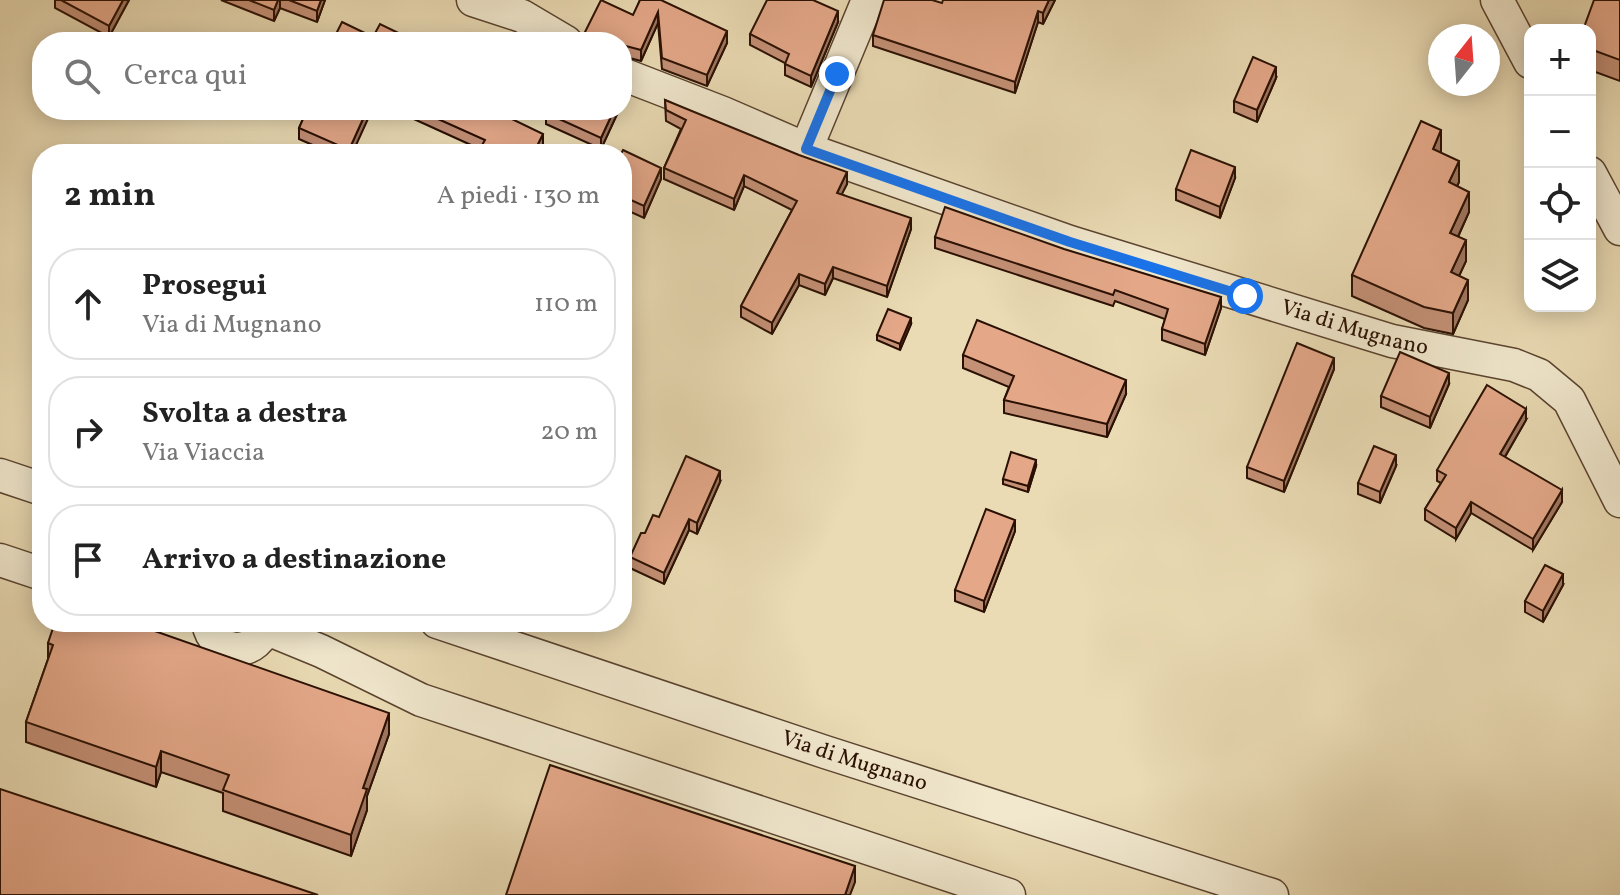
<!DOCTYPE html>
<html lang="it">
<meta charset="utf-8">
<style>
:root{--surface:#fff;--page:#f2f2f2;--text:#222;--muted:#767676;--line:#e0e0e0}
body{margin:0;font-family:Vollkorn,serif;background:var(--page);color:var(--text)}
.controls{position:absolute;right:24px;top:24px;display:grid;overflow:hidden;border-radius:16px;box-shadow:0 4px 20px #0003}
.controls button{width:72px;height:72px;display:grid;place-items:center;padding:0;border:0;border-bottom:2px solid var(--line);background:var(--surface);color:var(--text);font:40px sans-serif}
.compass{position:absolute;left:1428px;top:24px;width:72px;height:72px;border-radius:50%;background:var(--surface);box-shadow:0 4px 20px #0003;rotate:17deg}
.stop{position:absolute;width:24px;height:24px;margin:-18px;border:6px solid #1a73e8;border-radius:50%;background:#fff}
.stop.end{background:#1a73e8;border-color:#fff;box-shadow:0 2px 8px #0008}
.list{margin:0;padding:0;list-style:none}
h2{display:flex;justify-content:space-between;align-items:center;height:104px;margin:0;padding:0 32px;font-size:34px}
h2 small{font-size:26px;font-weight:400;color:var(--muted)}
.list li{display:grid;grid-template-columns:52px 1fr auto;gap:24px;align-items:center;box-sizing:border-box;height:112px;margin:0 16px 16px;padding:0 16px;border:2px solid var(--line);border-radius:32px}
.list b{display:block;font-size:30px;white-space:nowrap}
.list p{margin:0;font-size:26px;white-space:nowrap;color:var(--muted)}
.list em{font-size:26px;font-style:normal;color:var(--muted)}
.icon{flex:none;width:44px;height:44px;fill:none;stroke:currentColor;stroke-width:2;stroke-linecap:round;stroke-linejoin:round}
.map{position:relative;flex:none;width:1620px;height:895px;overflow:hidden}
.search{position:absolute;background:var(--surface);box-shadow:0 4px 20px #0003;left:32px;top:32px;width:600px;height:88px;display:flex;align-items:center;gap:20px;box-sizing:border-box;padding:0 28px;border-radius:32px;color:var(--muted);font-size:30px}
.panel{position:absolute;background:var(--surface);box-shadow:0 4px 20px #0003;left:32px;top:144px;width:600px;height:488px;border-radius:32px}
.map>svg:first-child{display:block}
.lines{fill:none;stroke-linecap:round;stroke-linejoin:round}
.minor-casing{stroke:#5a432f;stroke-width:35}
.minor{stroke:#f1e8ce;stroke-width:32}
.wall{fill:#c49076;stroke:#2a1003;stroke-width:2}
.shaded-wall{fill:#a07660;stroke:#2a1003;stroke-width:2}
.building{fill:#e4a889;stroke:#2a1003;stroke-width:2}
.route{stroke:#1a73e8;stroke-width:10}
.labels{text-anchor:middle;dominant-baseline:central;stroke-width:6;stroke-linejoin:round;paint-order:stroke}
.street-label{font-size:22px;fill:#2a1003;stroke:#f1e8ce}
</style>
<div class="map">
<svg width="1620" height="895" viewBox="0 0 1620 895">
<rect width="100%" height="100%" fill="#eadbb4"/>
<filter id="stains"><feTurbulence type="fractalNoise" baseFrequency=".0025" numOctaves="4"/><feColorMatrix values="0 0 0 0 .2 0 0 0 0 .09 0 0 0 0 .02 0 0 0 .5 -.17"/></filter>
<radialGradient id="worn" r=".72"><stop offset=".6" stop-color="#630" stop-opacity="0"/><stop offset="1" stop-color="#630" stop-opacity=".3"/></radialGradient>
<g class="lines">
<defs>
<g id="minor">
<path d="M473,0L522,16L566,42"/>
<path d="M1497,0L1530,62"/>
<path id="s1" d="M622,74L723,113L806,149L1070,242L1392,341L1514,365L1539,375L1569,400L1620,501"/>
<path d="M806,149L868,0"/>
<path d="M1590,173L1620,229"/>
<path d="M0,475L42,489"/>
<path d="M0,560L42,574"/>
<path d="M208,622C213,658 261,658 266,622"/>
<path id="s2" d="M437,622L825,752L1272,895"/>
<path d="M265,628L321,651L421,700L1009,895"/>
</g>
</defs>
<use href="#minor" class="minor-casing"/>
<use href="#minor" class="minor"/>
</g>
<g class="wall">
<path d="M55,0H129L109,37L55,8Z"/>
<path d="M221,0H325L317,22L280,8L274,21Z"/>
<path d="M640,0L727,43L707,86L662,69L658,23L641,61L622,56V42Z"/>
<path d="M1055,0L1043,24L1038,22L1015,93L873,46V35L942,3Z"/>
<path d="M1620,0V81L1590,70V30Z"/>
<path d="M838,22L811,87L785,75V63L750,45V34Z"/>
<path d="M1276,78L1257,122L1234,112V101Z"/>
<path d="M665,100L847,184L841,194L911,229L887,297L833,278L825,295L799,285L772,334L741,317V306L792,210L744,186L734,210L664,179V168L681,129L666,121Z"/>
<path d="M307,110L352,154H333L299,139V128Z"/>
<path d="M394,110H493L543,145L538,154H482V150Z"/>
<path d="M548,110H619L601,149L546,124V113Z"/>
<path d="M1441,151L1440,153L1459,182L1457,186L1469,212L1458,237L1466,261L1459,276L1468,300L1453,334L1424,328L1352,296V275Z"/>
<path d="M622,154L661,179L644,218L622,208Z"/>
<path d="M1235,178L1220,218L1176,200V189Z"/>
<path d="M935,237L1221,308L1205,355L1162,340V329L1165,319L1115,301L1113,306L935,248Z"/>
<path d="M911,324L900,350L877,340V335Z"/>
<path d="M963,355L1126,394L1107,437L1004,413V400L1009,387L963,368Z"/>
<path d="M1334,369L1284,492L1247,478V467Z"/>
<path d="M1449,384L1430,428L1381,407V396Z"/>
<path d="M1526,420L1505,457L1562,502L1533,550L1471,513L1456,539L1425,520V509L1441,483L1437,481V470Z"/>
<path d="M1036,466L1028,492L1003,484V479Z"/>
<path d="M1396,466L1380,503L1358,494V483Z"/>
<path d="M720,482L697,534L689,530L664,584L630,568V557L645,533Z"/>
<path d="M1015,531L984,612L955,601V590Z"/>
<path d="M1563,585L1543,622L1525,612V601Z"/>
<path d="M48,643L389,734L367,796V810L351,856L223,811V793L161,772L156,787L26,742V722L48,659Z"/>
</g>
<g class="shaded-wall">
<path d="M123,0H129L109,37V26Z"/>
<path d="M278,0H280V8L274,21V10Z"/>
<path d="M321,0H325L317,22V11Z"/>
<path d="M1049,0H1055L1043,24V13Z"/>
<path d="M838,11V22L811,87V76Z"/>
<path d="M1038,11V22L1015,93V82Z"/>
<path d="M658,12V23L641,61V50Z"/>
<path d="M727,31V43L707,86V75Z"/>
<path d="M1276,67V78L1257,122V110Z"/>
<path d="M625,84V96L622,102V91Z"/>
<path d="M367,110H372L352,154H349V150Z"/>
<path d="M614,110H619L601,149V138Z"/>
<path d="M1441,130V151L1433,170V149Z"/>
<path d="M543,134V145L538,154H533Z"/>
<path d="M1459,161V182L1449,203V182Z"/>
<path d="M1235,167V178L1220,218V207Z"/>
<path d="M661,168V179L644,218V206Z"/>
<path d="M847,172V184L837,204V193Z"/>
<path d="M744,175V186L734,210V199Z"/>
<path d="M1469,192V212L1450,254V233Z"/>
<path d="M911,218V229L887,297V286Z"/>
<path d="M1466,240V261L1451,293V272Z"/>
<path d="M833,267V278L825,295V284Z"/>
<path d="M799,274V285L772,334V323Z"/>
<path d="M1468,280V300L1453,334V313Z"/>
<path d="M1221,297V308L1205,355V344Z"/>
<path d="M911,318V324L900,350V344Z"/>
<path d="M1334,358V369L1284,492V481Z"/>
<path d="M1449,373V384L1430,428V417Z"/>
<path d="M1126,380V394L1107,437V424Z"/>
<path d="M1526,409V420L1500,465V454Z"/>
<path d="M1396,455V466L1380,503V492Z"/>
<path d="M1036,460V466L1028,492V486Z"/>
<path d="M720,471V482L697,534V523Z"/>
<path d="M1562,490V502L1533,550V539Z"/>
<path d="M1471,502V513L1456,539V528Z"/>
<path d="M689,519V530L664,584V573Z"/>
<path d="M1015,520V531L984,612V601Z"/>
<path d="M1563,574V585L1543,622V611Z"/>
<path d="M389,713V734L367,796V810L351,856V835L363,788Z"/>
<path d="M161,751V772L156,787V767Z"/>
<path d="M855,866V882L850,895H845Z"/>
</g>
<g class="building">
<path d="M61,0H123L109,26Z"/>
<path d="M249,0H278L274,10Z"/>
<path d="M289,0H321L317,11Z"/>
<path d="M601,0L633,15L640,0H661L727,31L707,75L662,58L658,12L641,50L622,45V42H580Z"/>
<path d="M767,0H813L838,11L811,76L785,64L789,54L750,34Z"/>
<path d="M884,0H932L942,3L943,0H1049L1043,13L1038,11L1015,82L873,35Z"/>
<path d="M1594,0H1620V60L1590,49V30H1583Z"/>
<path d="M342,22L373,37L380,24L417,42H332Z"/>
<path d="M1253,57L1276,67L1257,110L1234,101Z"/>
<path d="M665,100L799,155L847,172L837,193L911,218L887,286L833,267L825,284L799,274L772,323L741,306L797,201L744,175L734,199L664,168L686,120L666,110Z"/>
<path d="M307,110H367L349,150L299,128Z"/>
<path d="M418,110H493L543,134L533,154H488L490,149L482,145L485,140Z"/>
<path d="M548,110H614L601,138L546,113Z"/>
<path d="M1421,121L1441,130L1433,149L1459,161L1449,182L1469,192L1450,233L1466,240L1451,272L1468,280L1453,313L1424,307L1352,275Z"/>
<path d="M623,150L661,168L644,206L622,196V154H621Z"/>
<path d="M1191,150L1235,167L1220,207L1176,189Z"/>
<path d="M945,207L1064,249L1221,297L1205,344L1162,329L1168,309L1115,290L1113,295L935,237Z"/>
<path d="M888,309L911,318L900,344L877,335Z"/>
<path d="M977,320L1126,380L1107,424L1004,400L1014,376L963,355Z"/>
<path d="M1297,343L1334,358L1284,481L1247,467Z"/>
<path d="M1400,352L1449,373L1430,417L1381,396Z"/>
<path d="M1487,385L1526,409L1500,454L1562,490L1533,539L1471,502L1456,528L1425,509L1446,475L1437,470Z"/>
<path d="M1374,446L1396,455L1380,492L1358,483Z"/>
<path d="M1011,452L1036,460L1028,486L1003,479Z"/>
<path d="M686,456L720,471L697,523L689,519L664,573L630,557L641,533H645L653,515L659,517Z"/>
<path d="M986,509L1015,520L984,601L955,590Z"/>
<path d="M1545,565L1563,574L1543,611L1525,601Z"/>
<path d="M55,622H129L389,713L363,788L367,789L351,835L223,790L229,775L161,751L156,767L26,722L53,645L48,643Z"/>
<path d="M550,765L855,866L845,895H506Z"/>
<path d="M0,789L318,895H0Z"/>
</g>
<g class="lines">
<path class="route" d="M837,74L806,149L1070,242L1245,296"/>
</g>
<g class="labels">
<g class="street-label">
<text stroke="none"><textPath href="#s1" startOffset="776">Via di Mugnano</textPath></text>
<text stroke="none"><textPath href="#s2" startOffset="440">Via di Mugnano</textPath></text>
</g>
</g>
<rect width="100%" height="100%" filter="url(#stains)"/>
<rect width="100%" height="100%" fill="url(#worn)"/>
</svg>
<div class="controls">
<button>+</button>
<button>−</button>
<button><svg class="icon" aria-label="locate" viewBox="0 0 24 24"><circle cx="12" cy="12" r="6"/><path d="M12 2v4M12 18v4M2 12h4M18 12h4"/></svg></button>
<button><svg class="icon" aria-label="layers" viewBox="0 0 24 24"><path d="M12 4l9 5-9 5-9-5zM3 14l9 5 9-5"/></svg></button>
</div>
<svg class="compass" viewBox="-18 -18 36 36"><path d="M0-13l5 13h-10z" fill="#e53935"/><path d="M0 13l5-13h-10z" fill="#767676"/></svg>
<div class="stop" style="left:1245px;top:296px"></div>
<div class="stop end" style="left:837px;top:74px"></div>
<div class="search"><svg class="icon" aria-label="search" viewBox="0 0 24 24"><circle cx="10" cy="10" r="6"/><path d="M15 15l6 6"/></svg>Cerca qui</div>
<section class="panel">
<h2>2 min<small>A piedi · 130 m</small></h2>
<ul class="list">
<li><svg class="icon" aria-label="ahead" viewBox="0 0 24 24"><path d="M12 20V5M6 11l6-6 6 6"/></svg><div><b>Prosegui</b><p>Via di Mugnano</p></div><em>110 m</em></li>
<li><svg class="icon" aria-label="right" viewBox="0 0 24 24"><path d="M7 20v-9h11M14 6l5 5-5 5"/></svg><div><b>Svolta a destra</b><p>Via Viaccia</p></div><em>20 m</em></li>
<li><svg class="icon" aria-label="arrive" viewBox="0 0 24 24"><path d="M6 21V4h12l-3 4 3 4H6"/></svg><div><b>Arrivo a destinazione</b></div></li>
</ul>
</section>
</div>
